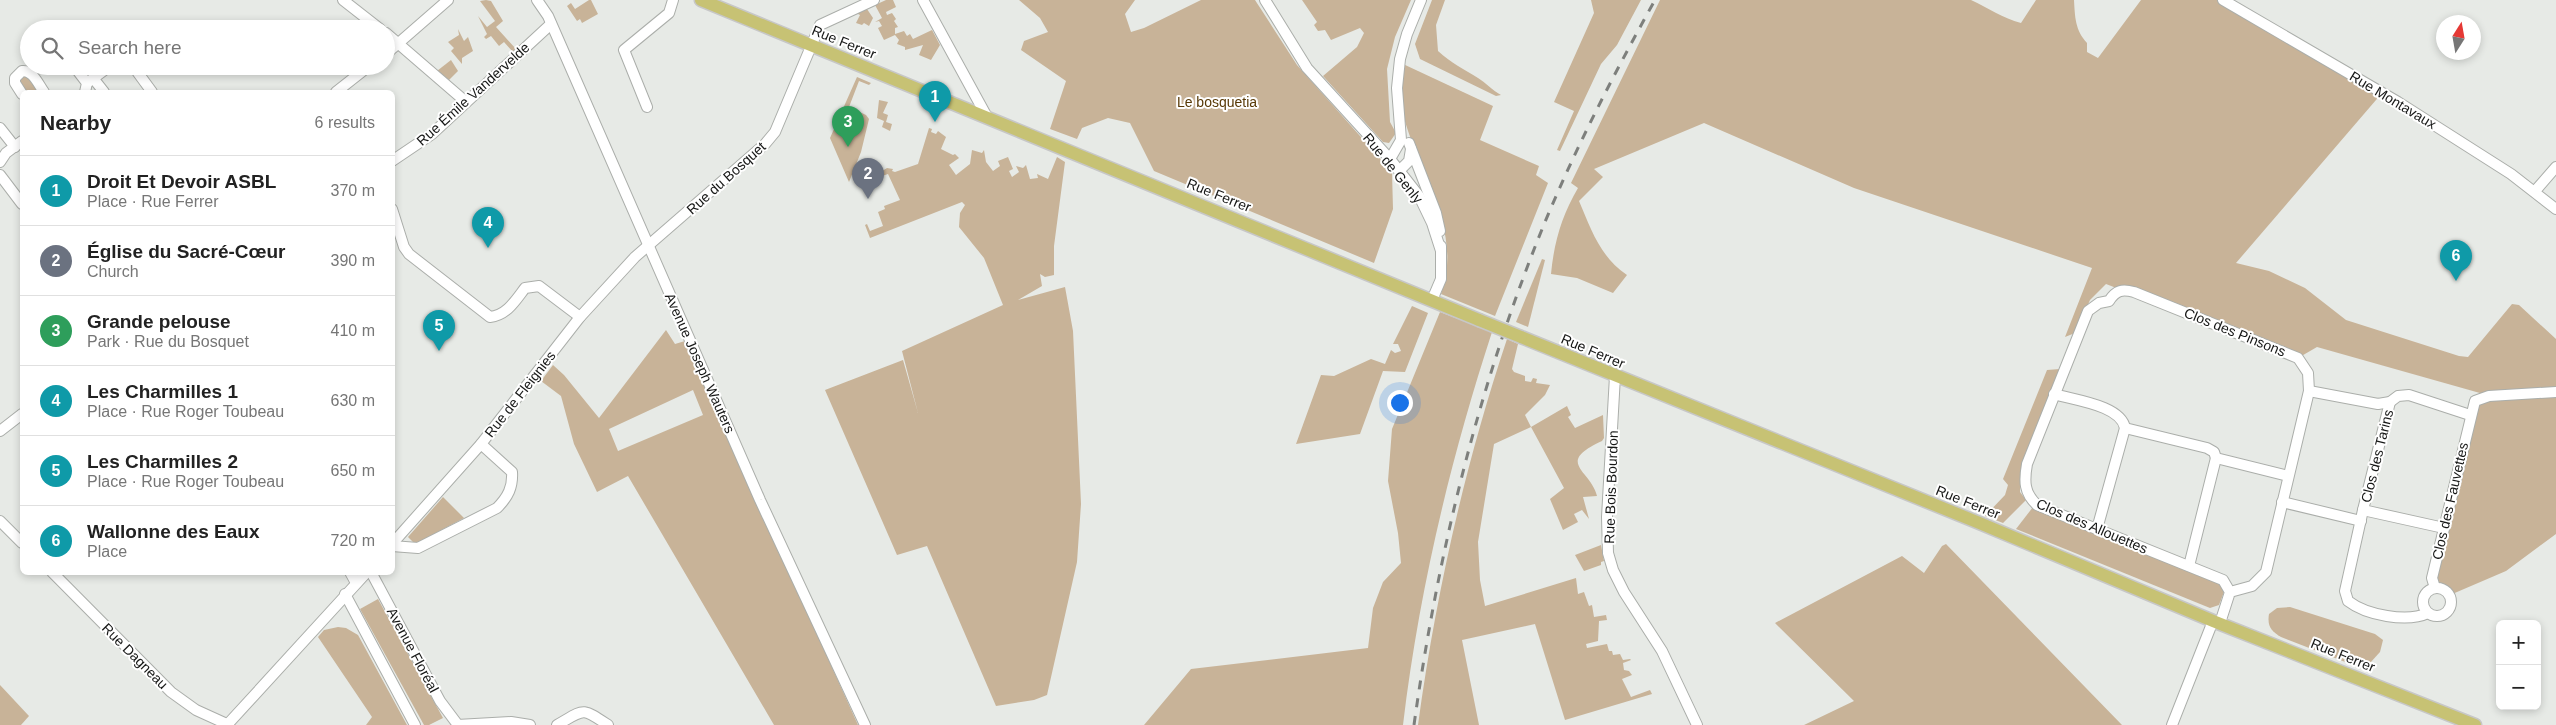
<!DOCTYPE html>
<meta charset="utf-8">
<style>
:root{--surface:#fff;--page:#f6f6f6;--text:#222;--muted:#767676;--line:#e0e0e0;--accent:#6c3cb3}
body{margin:0;font-family:Helvetica,sans-serif;background:var(--page);color:var(--text)}
.controls{position:absolute;right:15px;bottom:15px;display:grid;overflow:hidden;border-radius:8px;box-shadow:0 2px 8px #0003}
.controls button{width:45px;height:45px;display:grid;place-items:center;padding:0;border:0;border-bottom:1px solid var(--line);background:var(--surface);color:var(--text);font:25px sans-serif}
.compass{position:absolute;left:2436px;top:15px;width:45px;height:45px;border-radius:50%;background:var(--surface);box-shadow:0 2px 8px #0003;rotate:11deg}
.you{position:absolute;left:1399px;top:402px;width:18px;height:18px;margin:-12px;border:4px solid #fff;border-radius:50%;background:#1a73e8;box-shadow:0 0 0 8px #1a73e833}
.badge{display:grid;place-items:center;width:32px;height:32px;border-radius:50%;background:var(--accent);color:#fff;font-size:16px;font-weight:700}
.pin{position:absolute;translate:-50% -41px;filter:drop-shadow(0 1px 2px #0008)}
.pin::after{content:'';position:absolute;top:26px;width:18px;height:15px;background:inherit;clip-path:polygon(0 0,100% 0,50% 100%)}
.list{margin:0;padding:0;list-style:none}
h2{display:flex;justify-content:space-between;align-items:center;height:65px;margin:0;padding:0 20px;font-size:21px}
h2 small{font-size:16px;font-weight:400;color:var(--muted)}
.list li{display:grid;grid-template-columns:32px 1fr auto;gap:15px;align-items:center;box-sizing:border-box;height:70px;padding:0 20px;border-top:1px solid var(--line)}
.list b{display:block;font-size:19px;white-space:nowrap}
.list p{margin:0;font-size:16px;white-space:nowrap;color:var(--muted)}
.list em{font-size:16px;font-style:normal;color:var(--muted)}
.icon{flex:none;width:28px;height:28px;fill:none;stroke:currentColor;stroke-width:2;stroke-linecap:round;stroke-linejoin:round}
.map{position:relative;flex:none;width:2556px;height:725px;overflow:hidden}
.search{position:absolute;background:var(--surface);box-shadow:0 2px 8px #0003;left:20px;top:20px;width:375px;height:55px;display:flex;align-items:center;gap:12px;box-sizing:border-box;padding:0 18px;border-radius:28px;color:var(--muted);font-size:19px}
.panel{position:absolute;background:var(--surface);box-shadow:0 2px 8px #0003;left:20px;top:90px;width:375px;height:485px;border-radius:8px}
.map>svg:first-child{display:block}
.green{fill:#c8b398;fill-rule:evenodd}
.lines{fill:none;stroke-linecap:round;stroke-linejoin:round}
.minor-casing{stroke:#abaeaa;stroke-width:12}
.major-casing{stroke:#c7c7c7;stroke-width:15}
.minor{stroke:#fff;stroke-width:10}
.major{stroke:#c7c274;stroke-width:12}
.rail{stroke:#7d7f7c;stroke-width:3;stroke-dasharray:9 9;stroke-linecap:butt}
.major-bridge-casing{stroke:#c7c7c7;stroke-width:15;stroke-linecap:butt}
.major-bridge{stroke:#c7c274;stroke-width:12}
.labels{text-anchor:middle;dominant-baseline:central;stroke-width:4;stroke-linejoin:round;paint-order:stroke}
.street-label{font-size:14px;fill:#161716;stroke:#fff}
.park-label{font-size:14px;fill:#583906;stroke:#fff}
</style>
<div class="map">
<svg width="2556" height="725" viewBox="0 0 2556 725">
<rect width="100%" height="100%" fill="#e7eae6"/>
<g class="green">
<path d="M486,0L491,1L503,21L496,27L516,49L513,52L504,42L499,46L491,36L486,39L484,37L487,34L478,16L487,27L495,21L480,1Z"/>
<path d="M589,0H591L598,14L582,23L580,19L577,21L567,6L571,3L575,9Z"/>
<path d="M886,0H893L896,7L886,12L887,15L892,13L896,19L894,21L898,27L895,28V34L904,31L907,36L910,34L913,39L932,30L940,45L931,60L919,55L923,45L905,50V47L897,44L899,40L895,35L884,40L878,28L882,26L879,21L875,22L882,18L875,5Z"/>
<path d="M1019,0H1135L1125,14L1131,32L1144,28L1201,0H1255L1297,65L1392,172L1393,209L1374,263L1154,171L1130,123L1108,118L1082,128L1077,139L1050,129L1066,81L1021,50L1024,41L1048,32L1040,18Z"/>
<path d="M1302,0H1411L1395,37L1387,69L1390,122L1396,133L1389,143L1383,142L1323,76L1357,47L1364,33L1360,28L1331,40L1325,30L1318,31L1314,25L1317,22Z"/>
<path d="M1432,0H1445L1436,25L1438,51C1451,63 1464,69 1478,78C1486,83 1492,90 1501,95L1496,96L1420,59L1415,44Z"/>
<path d="M1591,0H1641L1617,45L1601,64L1560,151L1557,150L1574,111L1554,102L1594,13Z"/>
<path d="M1660,0H1971C1988,8 2003,18 2021,23L2036,0H2074C2075,17 2075,30 2087,43V52L2098,58L2141,0H2223L2382,93L2236,263L2269,271L2305,288L2346,320L2459,356L2468,357L2512,304L2519,305L2556,339V534L2506,571L2450,595L2443,589L2435,588L2470,415L2487,395L2317,347L2298,358L2106,284L2090,300L2075,333L2065,337L2092,268L1854,188L1704,123L1594,169L1603,177L1579,201C1591,229 1600,257 1627,275L1613,293L1577,278L1551,274C1554,242 1562,215 1578,188L1571,183Z"/>
<path d="M867,9L873,18L869,26L864,23L862,25L856,23L860,15L856,13Z"/>
<path d="M458,29L464,41L468,37L473,51L462,58V64L451,51L454,48L448,42L459,35Z"/>
<path d="M451,60L458,71L449,80L437,71Z"/>
<path d="M1403,64L1493,106L1480,140L1539,166L1536,175L1548,183L1495,316L1441,294C1464,230 1418,174 1403,114C1400,98 1402,80 1403,64Z"/>
<path d="M24,76L28,77L40,92H26L19,81Z"/>
<path d="M857,77L871,83L869,85L859,81L849,107L866,115L869,119L861,152L849,182L830,138Z"/>
<path d="M879,100L888,102L883,113L888,115L886,122L892,124L890,131L882,127L884,121L877,118Z"/>
<path d="M929,128L932,129L931,132L936,134L938,131L946,137L941,149L953,155L955,154L959,158L949,165L956,175L970,164L972,150L982,153L984,150L986,162L993,171L1000,166L998,161L1008,157L1013,169L1009,171L1012,177L1019,172L1016,166L1023,168L1026,165L1030,179L1038,178L1037,174L1048,179L1057,157L1065,162L1054,246V275L1045,277L1040,274L1042,286L1018,300L1065,287L1073,331L1081,504L1077,562L1047,695L1034,700L996,706L927,546L897,555L825,390L903,360L918,413L902,351L1003,305L984,258L959,227L960,213L965,205L962,202L870,238L865,225L867,224L870,231L883,226L878,212L885,209L884,206L900,200L888,174L879,177V173L887,168L893,169L892,171L895,172L918,164Z"/>
<path d="M1542,259L1545,260L1528,327L1516,322Z"/>
<path d="M1412,306L1428,313L1405,372L1383,371L1360,434L1296,444L1321,375L1334,376L1371,359L1385,364L1391,350L1395,353L1401,351L1398,344H1393Z"/>
<path d="M1440,312L1492,332C1450,461 1419,591 1403,725H1144L1191,669L1368,648L1373,608L1383,582L1401,563L1398,533L1388,481L1392,429Z"/>
<path d="M666,330L675,344L685,341L858,725H774L628,476L597,492L574,444L561,396L541,381L553,365L564,375L599,418ZM693,390L703,415L618,451L609,429Z"/>
<path d="M1507,339L1518,344L1512,369L1514,372L1525,376V381L1531,382L1533,378L1537,379L1536,383L1550,385L1545,395L1525,415L1531,427L1567,406L1571,415L1568,417L1575,428L1603,415L1604,438L1602,441C1554,463 1591,470 1597,496L1583,497L1589,519L1582,510L1574,514L1578,522L1563,530L1550,499L1564,488L1531,427L1494,444L1478,542L1480,580L1485,606L1576,578L1578,594L1584,592L1589,606L1592,605L1594,617L1606,615L1607,620L1599,621L1598,641L1586,644L1587,648L1607,644L1609,651H1612L1613,655L1620,654L1623,660L1630,659L1631,660L1623,663L1624,670L1629,671L1632,675L1622,679L1631,697L1650,690L1652,694L1565,720L1535,624L1462,640L1479,725H1418C1436,593 1465,465 1507,339Z"/>
<path d="M2060,369L2020,471V492L2026,500L2003,523L1985,516L2005,495L2008,485L2003,479L2047,370Z"/>
<path d="M443,497L464,518L415,544L408,537Z"/>
<path d="M2033,507L2220,582L2224,592L2219,605L2210,608L2016,529Z"/>
<path d="M1946,544L2122,725H1804L1854,701L1775,623L1902,556L1924,573L1942,546Z"/>
<path d="M1601,545L1604,561L1601,562V565L1584,571L1575,555Z"/>
<path d="M378,599L443,718L429,725H424L360,609Z"/>
<path d="M2290,607L2375,634L2383,640L2380,652L2370,663L2353,665L2281,637C2271,631 2267,626 2269,614L2277,608Z"/>
<path d="M338,627L346,628L358,635L407,725H366L372,717L318,637L324,630Z"/>
<path d="M0,685L29,716L21,725H0Z"/>
</g>
<g class="lines">
<defs>
<g id="minor">
<path d="M343,0L380,29"/>
<path d="M537,0L548,16L760,500L865,725"/>
<path d="M923,0L987,117"/>
<path d="M1265,0L1307,68L1390,159L1419,196L1432,223L1441,251"/>
<path d="M2223,0L2398,102L2511,174L2556,209"/>
<path d="M386,33L466,102"/>
<path d="M386,54L448,0"/>
<path d="M74,66L87,83L85,92"/>
<path d="M133,66L152,92"/>
<path d="M93,78L104,92"/>
<path d="M87,83L110,66"/>
<path d="M336,92L369,66"/>
<path d="M22,94L15,83V78L22,71C33,70 38,84 44,92"/>
<path d="M647,107L624,50L669,13L673,0"/>
<path d="M0,128L15,147"/>
<path d="M1409,143L1436,213L1440,231"/>
<path d="M1390,159L1401,140L1397,88L1400,59L1407,34L1421,0"/>
<path d="M392,161L432,134L551,24"/>
<path d="M0,162L6,153L22,141"/>
<path d="M1399,171L1409,161L1411,149"/>
<path d="M0,175L22,204"/>
<path d="M2535,191L2556,167"/>
<path d="M392,209L404,247L409,254L490,317C507,315 515,301 525,288L539,286L580,317"/>
<path d="M1432,300L1441,279V246"/>
<path d="M1615,376L1607,517L1608,553L1613,570L1624,592L1662,651L1697,725"/>
<path d="M2309,391L2378,404L2390,402L2398,396L2409,395L2470,415"/>
<path d="M2054,394C2073,400 2121,405 2125,428L2207,448L2214,452L2216,458L2288,476"/>
<path d="M2390,402L2363,510L2444,528"/>
<path d="M0,431L22,414"/>
<path d="M2282,502L2361,521"/>
<path d="M2363,510L2345,591L2348,601C2366,615 2407,623 2428,613"/>
<path d="M0,521L22,543"/>
<path d="M2097,529L2125,428"/>
<path d="M392,544L481,444L580,317L635,257L765,144L775,132L820,25L874,0"/>
<path d="M392,546L418,548L497,508C508,497 513,487 512,472L481,444"/>
<path d="M2189,566L2216,458"/>
<path d="M52,572L171,692L196,710L229,725"/>
<path d="M350,572L356,583"/>
<path d="M371,572L440,701L458,725"/>
<circle cx="2437" cy="602" r="14"/>
<path d="M2435,588L2432,578L2475,401L2489,396L2556,392"/>
<path d="M345,594L415,725"/>
<path d="M2220,623L2230,592L2252,586L2266,572L2309,391L2308,373L2298,358L2134,292C2122,289 2116,290 2109,301L2099,303L2088,311L2027,464C2024,481 2024,493 2037,505L2223,580L2230,592"/>
<path d="M227,725L367,572"/>
<path d="M457,725L511,722L530,725"/>
<path d="M557,725C585,709 581,707 608,725"/>
<path d="M2172,725L2213,621"/>
</g>
<g id="major">
<path d="M701,0L1479,320"/>
<path d="M1521,337L1977,522L2213,621L2475,725"/>
</g>
</defs>
<use href="#minor" class="minor-casing"/>
<use href="#major" class="major-casing"/>
<use href="#minor" class="minor"/>
<use href="#major" class="major"/>
<path class="rail" d="M1414,725C1438,552 1479,383 1545,222C1577,145 1615,72 1655,0"/>
<defs>
<path id="major-bridge" d="M1479,320L1521,337"/>
</defs>
<use href="#major-bridge" class="major-bridge-casing"/>
<use href="#major-bridge" class="major-bridge"/>
</g>
<g class="labels">
<g class="street-label">
<text transform="translate(844 42) rotate(22)">Rue Ferrer</text>
<text transform="translate(473 94) rotate(-42)">Rue Émile Vandervelde</text>
<text transform="translate(2393 100) rotate(31)">Rue Montavaux</text>
<text transform="translate(1393 168) rotate(51)">Rue de Genly</text>
<text transform="translate(726 178) rotate(-42)">Rue du Bosquet</text>
<text transform="translate(1219 195) rotate(22)">Rue Ferrer</text>
<text transform="translate(2235 332) rotate(22)">Clos des Pinsons</text>
<text transform="translate(1593 351) rotate(23)">Rue Ferrer</text>
<text transform="translate(700 363) rotate(66)">Avenue Joseph Wauters</text>
<text transform="translate(520 394) rotate(-52)">Rue de Fleignies</text>
<text transform="translate(2377 456) rotate(-76)">Clos des Tarins</text>
<text transform="translate(1611 487) rotate(-88)">Rue Bois Bourdon</text>
<text transform="translate(2450 501) rotate(-77)">Clos des Fauvettes</text>
<text transform="translate(1968 502) rotate(22)">Rue Ferrer</text>
<text transform="translate(2092 526) rotate(23)">Clos des Allouettes</text>
<text transform="translate(413 650) rotate(62)">Avenue Floréal</text>
<text transform="translate(2343 655) rotate(22)">Rue Ferrer</text>
<text transform="translate(135 656) rotate(45)">Rue Dagneau</text>
</g>
<g class="park-label">
<text x="1217" y="102">Le bosquetia</text>
</g>
</g>
</svg>
<div class="controls">
<button>+</button>
<button>−</button>
</div>
<svg class="compass" viewBox="-18 -18 36 36"><path d="M0-13l5 13h-10z" fill="#e53935"/><path d="M0 13l5-13h-10z" fill="#767676"/></svg>
<div class="you"></div>
<div class="pin badge" style="left:935px;top:122px;background:#0f9aa8">1</div>
<div class="pin badge" style="left:868px;top:199px;background:#6b7280">2</div>
<div class="pin badge" style="left:848px;top:147px;background:#2e9e5b">3</div>
<div class="pin badge" style="left:488px;top:248px;background:#0f9aa8">4</div>
<div class="pin badge" style="left:439px;top:351px;background:#0f9aa8">5</div>
<div class="pin badge" style="left:2456px;top:281px;background:#0f9aa8">6</div>
<div class="search"><svg class="icon" aria-label="search" viewBox="0 0 24 24"><circle cx="10" cy="10" r="6"/><path d="M15 15l6 6"/></svg>Search here</div>
<section class="panel">
<h2>Nearby<small>6 results</small></h2>
<ul class="list">
<li><span class="badge" style="background:#0f9aa8">1</span><div><b>Droit Et Devoir ASBL</b><p>Place · Rue Ferrer</p></div><em>370 m</em></li>
<li><span class="badge" style="background:#6b7280">2</span><div><b>Église du Sacré-Cœur</b><p>Church</p></div><em>390 m</em></li>
<li><span class="badge" style="background:#2e9e5b">3</span><div><b>Grande pelouse</b><p>Park · Rue du Bosquet</p></div><em>410 m</em></li>
<li><span class="badge" style="background:#0f9aa8">4</span><div><b>Les Charmilles 1</b><p>Place · Rue Roger Toubeau</p></div><em>630 m</em></li>
<li><span class="badge" style="background:#0f9aa8">5</span><div><b>Les Charmilles 2</b><p>Place · Rue Roger Toubeau</p></div><em>650 m</em></li>
<li><span class="badge" style="background:#0f9aa8">6</span><div><b>Wallonne des Eaux</b><p>Place</p></div><em>720 m</em></li>
</ul>
</section>
</div>
